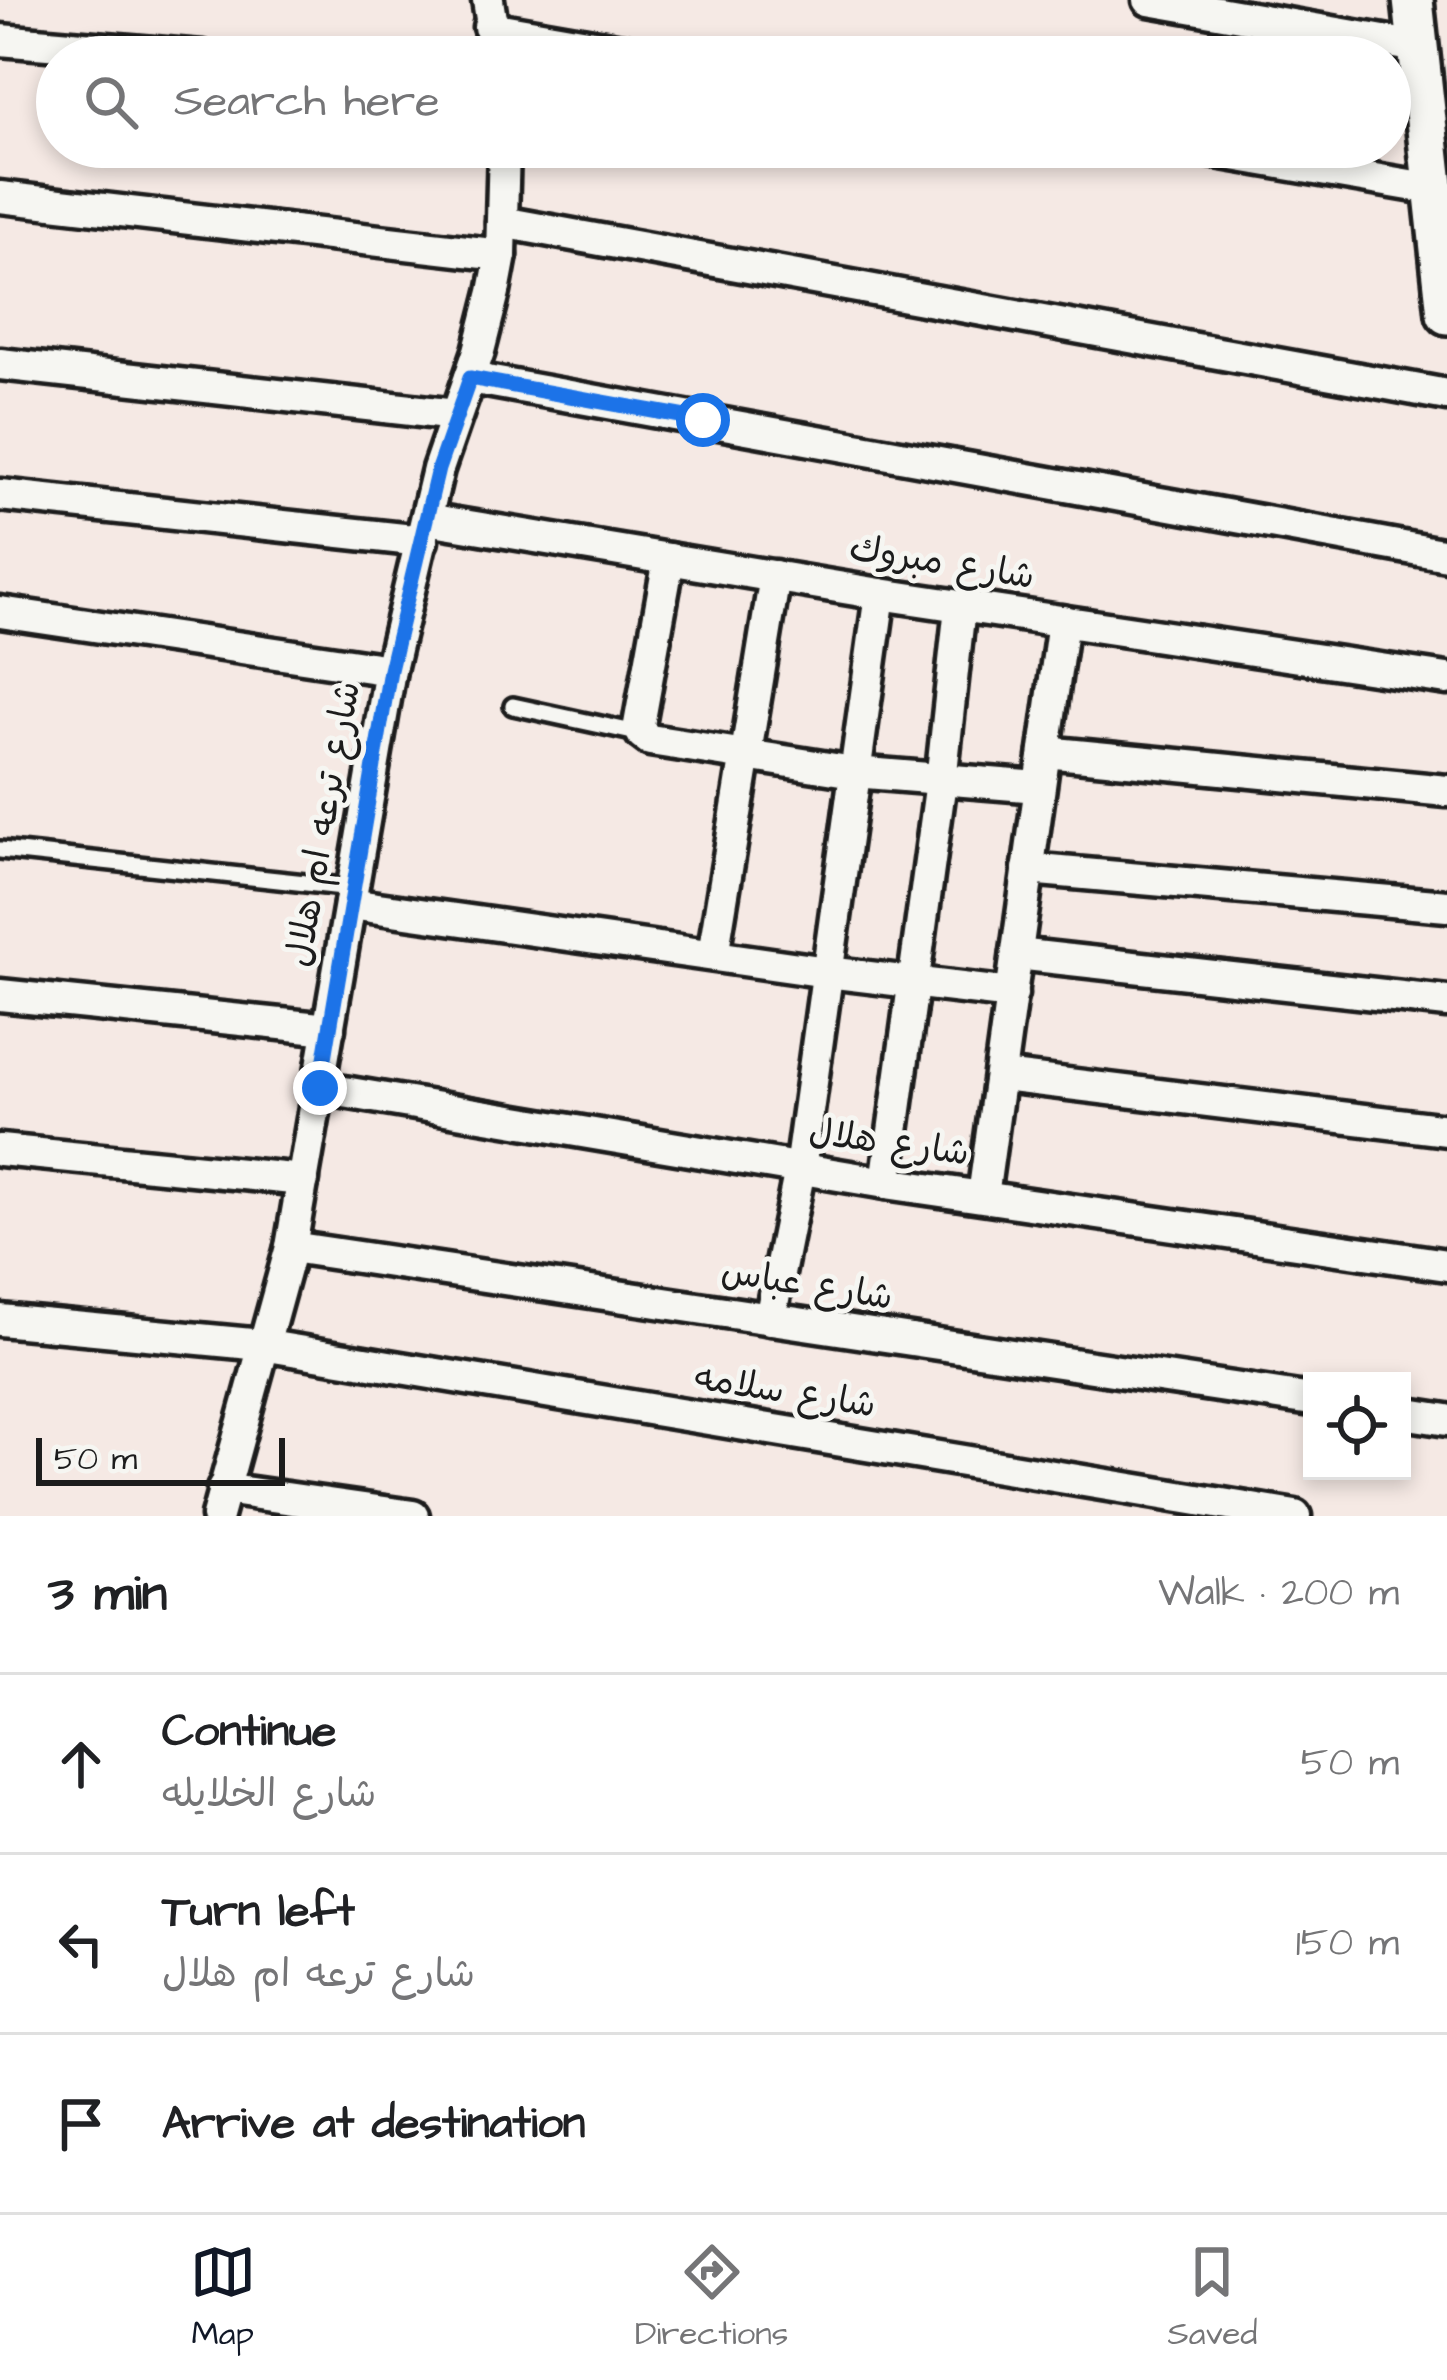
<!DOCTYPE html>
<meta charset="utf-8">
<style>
:root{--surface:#fff;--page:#f2f2f2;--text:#202124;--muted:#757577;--line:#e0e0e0;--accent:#111827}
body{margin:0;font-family:"Architects Daughter","Playpen Sans Arabic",sans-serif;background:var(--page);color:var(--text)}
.controls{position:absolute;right:36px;bottom:36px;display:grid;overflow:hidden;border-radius:0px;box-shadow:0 6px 18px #0003}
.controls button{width:108px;height:108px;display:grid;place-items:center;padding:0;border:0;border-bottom:3px solid var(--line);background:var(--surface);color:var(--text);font:60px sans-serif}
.scale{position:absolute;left:36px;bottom:30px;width:249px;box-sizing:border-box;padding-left:12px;border:6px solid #1c1c1c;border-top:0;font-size:33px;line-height:42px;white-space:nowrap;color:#1c1c1c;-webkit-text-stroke:9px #f6f6f2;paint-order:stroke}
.stop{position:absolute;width:36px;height:36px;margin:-27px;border:9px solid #1a73e8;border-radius:50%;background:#fff}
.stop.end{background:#1a73e8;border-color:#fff;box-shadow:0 3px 12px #0008}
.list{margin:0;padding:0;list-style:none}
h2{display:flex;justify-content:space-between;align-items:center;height:156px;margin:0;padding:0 48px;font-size:51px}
h2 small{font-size:39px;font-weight:400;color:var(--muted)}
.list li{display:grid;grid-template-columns:78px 1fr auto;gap:36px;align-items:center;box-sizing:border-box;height:180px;padding:0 48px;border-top:3px solid var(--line)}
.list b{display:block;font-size:45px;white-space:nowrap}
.list p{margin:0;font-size:39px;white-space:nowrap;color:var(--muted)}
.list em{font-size:39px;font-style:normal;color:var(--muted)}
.icon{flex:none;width:66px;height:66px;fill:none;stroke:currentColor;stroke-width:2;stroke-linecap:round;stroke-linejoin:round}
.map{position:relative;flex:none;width:1447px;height:1516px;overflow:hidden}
.search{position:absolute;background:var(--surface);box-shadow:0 6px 18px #0003;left:36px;right:36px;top:36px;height:132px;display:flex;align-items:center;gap:30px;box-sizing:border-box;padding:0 42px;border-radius:66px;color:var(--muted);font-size:45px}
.sheet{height:696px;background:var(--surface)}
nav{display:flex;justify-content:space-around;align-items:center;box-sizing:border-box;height:168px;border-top:3px solid var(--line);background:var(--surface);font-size:33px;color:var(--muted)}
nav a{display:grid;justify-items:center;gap:6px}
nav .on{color:var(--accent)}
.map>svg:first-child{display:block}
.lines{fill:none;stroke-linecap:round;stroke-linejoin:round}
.service-casing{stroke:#1c1c1c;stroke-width:24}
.minor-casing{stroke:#1c1c1c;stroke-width:39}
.tertiary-casing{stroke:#1c1c1c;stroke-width:48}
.service{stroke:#f6f6f2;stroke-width:15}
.minor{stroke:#f6f6f2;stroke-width:30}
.tertiary{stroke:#f6f6f2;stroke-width:39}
.route{stroke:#1a73e8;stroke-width:15}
.labels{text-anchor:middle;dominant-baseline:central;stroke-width:10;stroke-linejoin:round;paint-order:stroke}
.street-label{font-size:36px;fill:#1c1c1c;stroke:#f6f6f2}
</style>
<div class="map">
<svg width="1447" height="1516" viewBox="0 0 1447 1516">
<rect width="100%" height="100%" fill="#f5e9e4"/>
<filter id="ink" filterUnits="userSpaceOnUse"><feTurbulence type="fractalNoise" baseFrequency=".00833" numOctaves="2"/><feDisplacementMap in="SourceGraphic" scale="24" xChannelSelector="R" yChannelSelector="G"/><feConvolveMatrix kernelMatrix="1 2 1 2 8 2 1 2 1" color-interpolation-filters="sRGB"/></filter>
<g filter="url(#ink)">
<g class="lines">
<defs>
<g id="service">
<path d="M513,706L642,734"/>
<path d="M0,850L352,888"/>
</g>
<g id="minor">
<path d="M488,0L497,57"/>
<path d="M1149,0L1418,47"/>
<path d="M489,27L662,57"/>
<path d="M0,40L202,57"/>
<path d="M1187,147L1433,189"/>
<path d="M0,197L501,255"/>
<path d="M502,222L1447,395"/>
<path d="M0,364L456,415"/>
<path d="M470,378L1447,555"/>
<path d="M0,495L422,541"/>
<path d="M427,519L880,594L1447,679"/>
<path d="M669,559L639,725L642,734L650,740L854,772L1039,787"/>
<path d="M0,612L390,670"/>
<path d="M1045,752L1447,791"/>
<path d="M1028,869L1447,906"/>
<path d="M350,904L827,972L1012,994"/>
<path d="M1017,954L1447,1002"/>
<path d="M713,955L775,576"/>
<path d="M0,995L329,1029"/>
<path d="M1002,1076L1447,1130"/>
<path d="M320,1088L886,1183L1447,1265"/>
<path d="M0,1150L303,1180"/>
<path d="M886,1183L941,781L960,607"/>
<path d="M983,1196L1063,621"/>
<path d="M291,1247L1312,1400"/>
<path d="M770,1319L800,1169L880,594"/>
<path d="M0,1320L262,1345L1295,1516"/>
<path d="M1402,1413L1447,1420"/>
<path d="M223,1489L413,1516"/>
<path d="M217,1516L291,1247L390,670L438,469L479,351L494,292L501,255L504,147"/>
</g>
<path id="tertiary" d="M1413,0L1447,314"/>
</defs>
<use href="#service" class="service-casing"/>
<use href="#minor" class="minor-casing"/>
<use href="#tertiary" class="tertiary-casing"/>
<use href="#service" class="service"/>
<use href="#minor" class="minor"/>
<use href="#tertiary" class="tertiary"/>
</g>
</g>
<g class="lines" filter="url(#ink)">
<path class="route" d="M320,1088L390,670L438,469L470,378L703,420"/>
</g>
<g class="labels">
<g class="street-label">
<text transform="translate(942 563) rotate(9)">شارع مبروك</text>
<text transform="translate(324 824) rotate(-80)">شارع ترعه ام هلال</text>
<text transform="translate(889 1143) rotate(8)">شارع هلال</text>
<text transform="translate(807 1285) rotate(9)">شارع عباس</text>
<text transform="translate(785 1392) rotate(9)">شارع سلامه</text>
</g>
</g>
</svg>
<div class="controls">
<button><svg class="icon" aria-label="locate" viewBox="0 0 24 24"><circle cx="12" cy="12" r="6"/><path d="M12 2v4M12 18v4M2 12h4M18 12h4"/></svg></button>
</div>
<div class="scale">50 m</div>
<div class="stop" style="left:703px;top:420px"></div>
<div class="stop end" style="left:320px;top:1088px"></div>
<div class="search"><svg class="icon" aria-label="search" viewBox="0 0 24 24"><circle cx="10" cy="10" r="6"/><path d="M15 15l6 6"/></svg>Search here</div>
</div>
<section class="sheet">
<h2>3 min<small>Walk · 200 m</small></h2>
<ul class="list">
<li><svg class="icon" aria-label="ahead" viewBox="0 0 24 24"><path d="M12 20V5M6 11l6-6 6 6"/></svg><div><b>Continue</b><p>شارع الخلايله</p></div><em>50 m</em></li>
<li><svg class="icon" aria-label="left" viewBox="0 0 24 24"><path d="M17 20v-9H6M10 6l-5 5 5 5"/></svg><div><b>Turn left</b><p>شارع ترعه ام هلال</p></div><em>150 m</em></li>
<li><svg class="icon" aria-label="arrive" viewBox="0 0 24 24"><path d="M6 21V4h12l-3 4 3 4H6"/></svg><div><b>Arrive at destination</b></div></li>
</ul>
</section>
<nav>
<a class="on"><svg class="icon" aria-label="map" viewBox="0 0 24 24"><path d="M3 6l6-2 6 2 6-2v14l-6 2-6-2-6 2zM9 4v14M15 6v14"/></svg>Map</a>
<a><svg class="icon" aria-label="directions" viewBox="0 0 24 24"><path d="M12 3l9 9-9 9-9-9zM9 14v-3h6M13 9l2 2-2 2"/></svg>Directions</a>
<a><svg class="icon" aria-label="saved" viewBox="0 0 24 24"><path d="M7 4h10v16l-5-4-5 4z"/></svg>Saved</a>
</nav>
